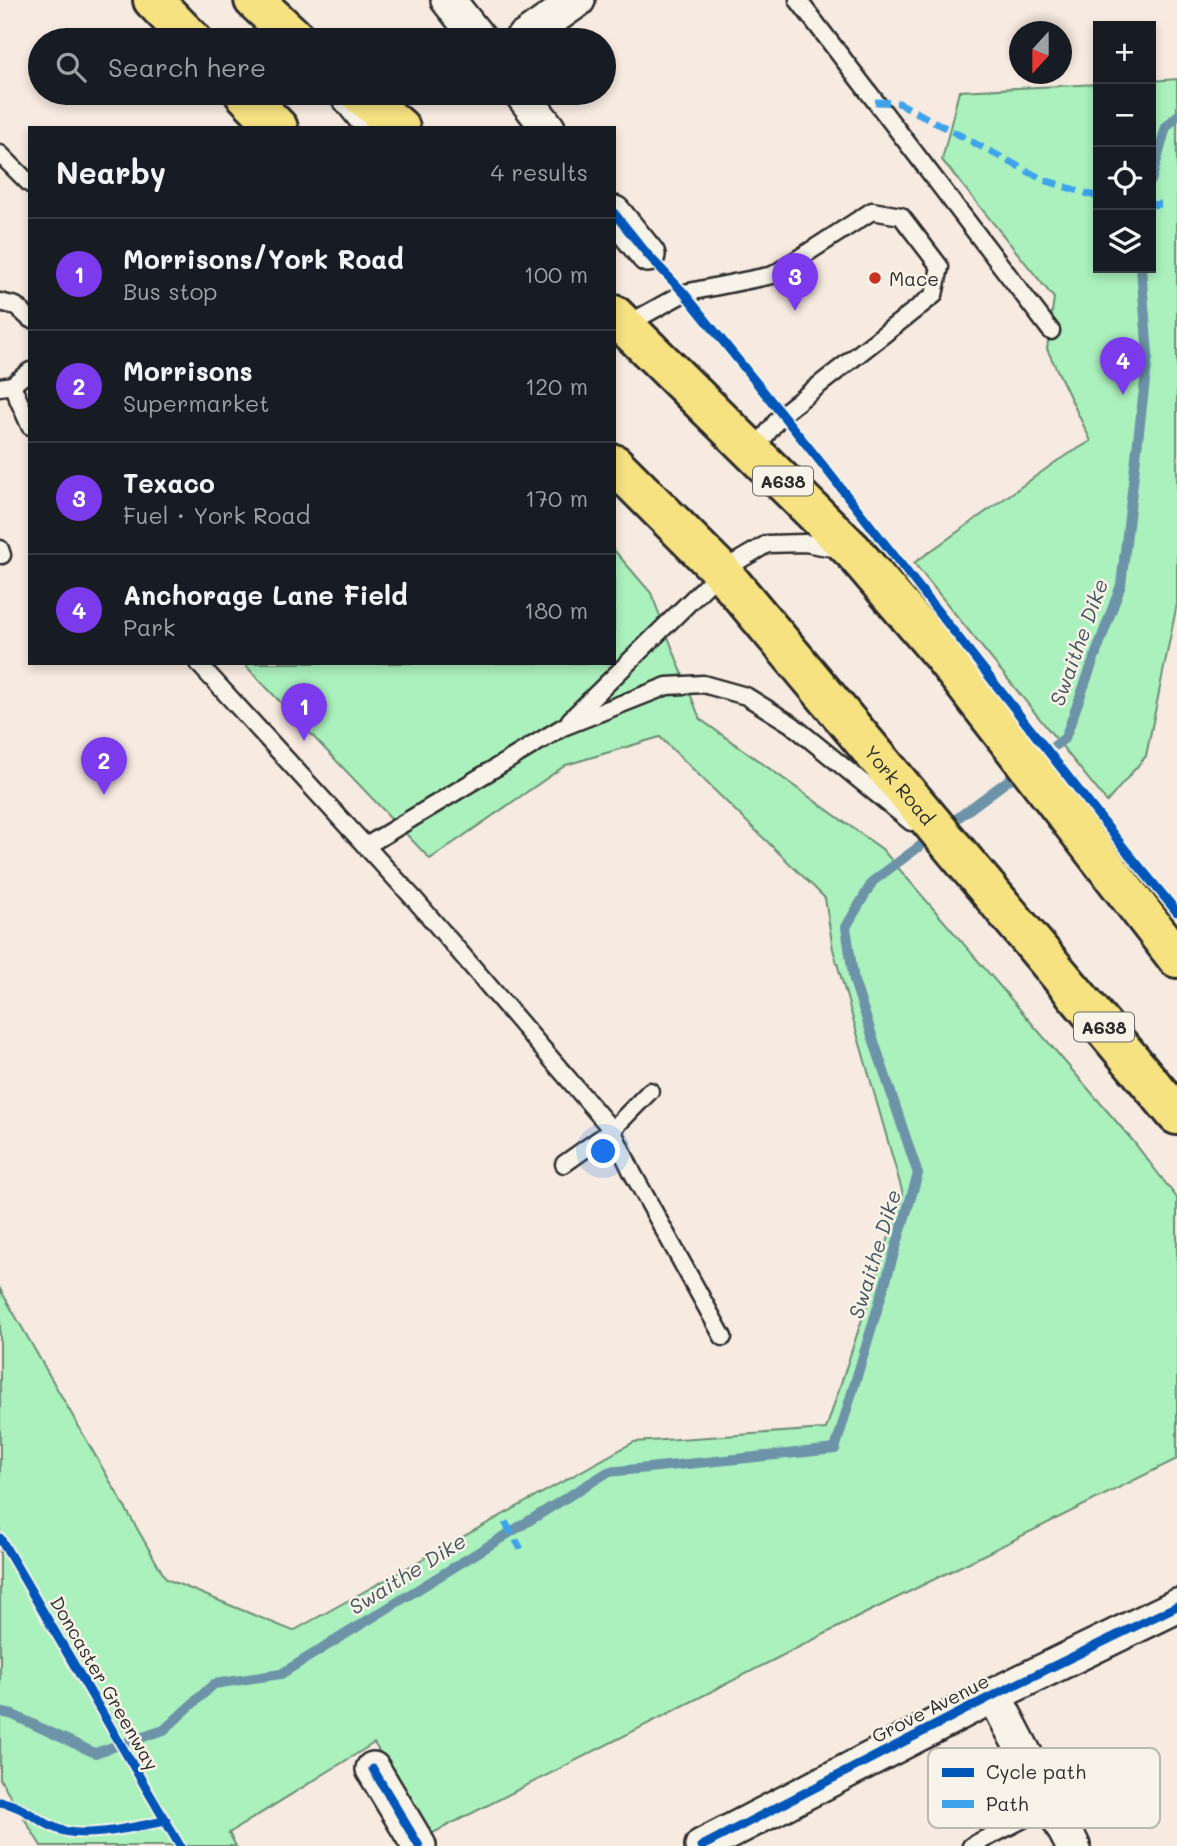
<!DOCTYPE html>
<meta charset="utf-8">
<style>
:root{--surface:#171b24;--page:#20242c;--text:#f1f3f6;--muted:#9ea1a6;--line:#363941;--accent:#7c3aed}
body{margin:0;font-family:Mali,sans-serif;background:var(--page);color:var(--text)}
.controls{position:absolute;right:21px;top:21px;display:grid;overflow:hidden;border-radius:0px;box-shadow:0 4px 10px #0003}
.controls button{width:63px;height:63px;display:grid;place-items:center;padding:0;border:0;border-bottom:2px solid var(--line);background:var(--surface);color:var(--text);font:35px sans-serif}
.compass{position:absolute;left:1009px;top:21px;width:63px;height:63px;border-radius:50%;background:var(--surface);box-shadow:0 4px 10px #0003;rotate:201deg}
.you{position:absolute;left:604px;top:1152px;width:24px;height:24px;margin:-18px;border:5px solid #fff;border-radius:50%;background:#1a73e8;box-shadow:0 0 0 10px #1a73e833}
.badge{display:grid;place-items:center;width:46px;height:46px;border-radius:50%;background:var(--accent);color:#fff;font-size:23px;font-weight:700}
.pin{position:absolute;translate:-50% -58px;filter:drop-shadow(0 2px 4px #0008)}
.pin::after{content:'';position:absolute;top:37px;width:24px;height:21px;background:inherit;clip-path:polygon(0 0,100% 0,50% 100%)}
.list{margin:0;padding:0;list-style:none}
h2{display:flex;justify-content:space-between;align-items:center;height:91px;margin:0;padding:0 28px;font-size:30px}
h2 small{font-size:23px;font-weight:400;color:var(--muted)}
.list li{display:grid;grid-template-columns:46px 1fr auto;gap:21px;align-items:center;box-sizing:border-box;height:112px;padding:0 28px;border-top:2px solid var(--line)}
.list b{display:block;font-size:26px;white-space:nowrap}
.list p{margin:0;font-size:23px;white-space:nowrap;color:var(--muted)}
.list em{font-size:23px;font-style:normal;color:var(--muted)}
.icon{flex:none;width:38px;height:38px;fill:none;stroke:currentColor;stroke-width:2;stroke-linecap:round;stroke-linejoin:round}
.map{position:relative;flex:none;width:1177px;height:1846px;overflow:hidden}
.search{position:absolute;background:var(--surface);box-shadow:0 4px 10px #0003;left:28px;top:28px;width:588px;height:77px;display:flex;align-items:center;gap:18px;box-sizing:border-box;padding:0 24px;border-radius:38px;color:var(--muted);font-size:26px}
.panel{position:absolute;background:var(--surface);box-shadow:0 4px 10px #0003;left:28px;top:126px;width:588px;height:539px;border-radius:0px}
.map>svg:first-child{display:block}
.green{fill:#abf1bd;stroke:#6b8e74;stroke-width:2}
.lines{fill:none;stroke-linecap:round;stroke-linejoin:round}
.stream{stroke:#6c93a7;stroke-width:10}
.service-casing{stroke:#2b2b2b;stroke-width:21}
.minor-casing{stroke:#2b2b2b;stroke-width:38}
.trunk-casing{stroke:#2b2b2b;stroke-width:44}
.service{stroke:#f7f3e8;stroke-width:16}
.minor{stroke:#f7f3e8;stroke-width:33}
.trunk{stroke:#f6e281;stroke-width:38}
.quiet{stroke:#3ea3eb;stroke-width:7;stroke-dasharray:14 7;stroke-linecap:butt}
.cycleway-casing{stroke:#f7f3e8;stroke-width:13}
.cycleway{stroke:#0057b8;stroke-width:9}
.poi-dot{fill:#c8321e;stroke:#f7f3e8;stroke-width:2.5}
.labels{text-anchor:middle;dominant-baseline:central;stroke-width:5;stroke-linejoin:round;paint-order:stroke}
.shield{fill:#f7f3e8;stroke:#686764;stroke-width:2}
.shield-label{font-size:18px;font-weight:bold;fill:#2b2b2b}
.poi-label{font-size:19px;fill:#2b2b2b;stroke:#f7f3e8;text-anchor:start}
.street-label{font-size:19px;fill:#2b2b2b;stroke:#f7f3e8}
.water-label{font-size:21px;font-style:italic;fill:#46565e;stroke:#f7f3e8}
.key{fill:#f7f3e8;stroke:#bab7af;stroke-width:2}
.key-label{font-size:19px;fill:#2b2b2b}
</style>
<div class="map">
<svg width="1177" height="1846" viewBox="0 0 1177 1846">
<rect width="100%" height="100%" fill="#f7eae0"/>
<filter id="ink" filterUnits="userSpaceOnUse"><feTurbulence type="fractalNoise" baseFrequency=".0143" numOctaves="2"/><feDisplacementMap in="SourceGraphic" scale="14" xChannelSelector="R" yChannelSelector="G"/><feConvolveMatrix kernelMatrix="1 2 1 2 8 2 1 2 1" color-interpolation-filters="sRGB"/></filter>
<g filter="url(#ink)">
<g class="green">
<path d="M1177,79V604L1146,756L1107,802L914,563L1057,461L1091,441L1047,349L1054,298L942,160L959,91L1098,84V268H1151V81Z"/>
<path d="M614,550L651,593L700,719L882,849L1133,1141L1177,1198V1459L864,1614L431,1834L374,1743L229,1833L236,1846H41L0,1779V1289L166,1579L293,1631L634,1442L826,1429L903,1194L833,949L825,898L660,737L566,765L430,859L246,666L250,663H614Z"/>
</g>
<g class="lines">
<g class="stream">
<path d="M1151,181L1166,127L1177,116"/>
<path d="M0,1712L13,1715L95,1753L164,1730L214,1684L281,1674L608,1472L835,1449L918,1174L854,981L846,927L873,881L1065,738L1121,585L1148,355L1141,268"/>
</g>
<defs>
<g id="service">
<path d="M798,0L1051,331"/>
<path d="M335,93L363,128"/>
<path d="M0,154L30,184"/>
<path d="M0,302L16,306L30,319"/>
<path d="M626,325L684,293L773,275L872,211L901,216L940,267L934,295L782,414L753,452"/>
<path d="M12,385L30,426"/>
<path d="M0,387L12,385L30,371"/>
<path d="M0,549L2,555"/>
<path d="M198,663L416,901L612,1130L632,1172L723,1337"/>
<path d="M570,720L721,571L767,544L805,543L839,549"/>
<path d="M366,846L563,727L667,686L703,684L746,696L791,724L911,822"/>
<path d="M564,1164L612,1130L650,1091"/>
<path d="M971,1846L1051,1805"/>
</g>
<g id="minor">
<path d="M448,0L480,40"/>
<path d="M521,40L578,0"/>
<path d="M521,93L548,128"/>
<path d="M614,213L648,255"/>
<path d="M994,1695L1073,1846"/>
<path d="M373,1769L419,1846"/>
<path d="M702,1846L994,1695L1177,1606"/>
</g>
<g id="trunk">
<path d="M153,0L192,40"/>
<path d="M254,0L297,40"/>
<path d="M244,93L278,128"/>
<path d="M359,93L400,128"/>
<path d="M614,315L853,551L943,656L1177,958"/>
<path id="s1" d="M614,464L721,571L1177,1115"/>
</g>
</defs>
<use href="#service" class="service-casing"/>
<use href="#minor" class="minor-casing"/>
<use href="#trunk" class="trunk-casing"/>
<use href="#service" class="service"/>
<use href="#minor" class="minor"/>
<use href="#trunk" class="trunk"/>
<g class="quiet">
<path d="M875,102L899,103L1044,180L1098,197"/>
<path d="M1151,205L1161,204"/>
<path d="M505,1522L521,1549"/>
</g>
<defs>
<g id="cycleway">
<path d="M614,213L648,255L684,293L822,464L1128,853L1177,912"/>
<path d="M0,1538L180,1846"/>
<path d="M373,1769L419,1846"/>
<path d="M0,1802C24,1805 41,1825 64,1831C92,1838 136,1826 166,1821"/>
<path d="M702,1846L994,1695L1177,1606"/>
</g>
</defs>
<use href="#cycleway" class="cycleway-casing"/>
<use href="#cycleway" class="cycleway"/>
</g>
</g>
<circle class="poi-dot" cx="875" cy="278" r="7"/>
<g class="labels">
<g class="shield">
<rect x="753" y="466.5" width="60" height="29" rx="5"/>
<rect x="1074" y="1012.5" width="60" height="29" rx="5"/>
</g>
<g class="shield-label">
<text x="783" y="481">A638</text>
<text x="1104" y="1027">A638</text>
</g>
<g class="poi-label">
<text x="889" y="278">Mace</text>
</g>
<g class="street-label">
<text stroke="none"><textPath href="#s1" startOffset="430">York Road</textPath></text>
<text transform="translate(105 1683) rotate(60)">Doncaster Greenway</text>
<text transform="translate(930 1708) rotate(-27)">Grove Avenue</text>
</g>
<g class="water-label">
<text transform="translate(1078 642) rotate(-70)">Swaithe Dike</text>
<text transform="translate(874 1254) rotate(-73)">Swaithe Dike</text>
<text transform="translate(407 1573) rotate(-32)">Swaithe Dike</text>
</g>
</g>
<rect x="928" y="1748" width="232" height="80" rx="10" class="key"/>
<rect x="942" y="1768" width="32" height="9" fill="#0057b8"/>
<rect x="942" y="1800" width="32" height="8" fill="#3ea3eb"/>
<g class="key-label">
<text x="986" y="1779">Cycle path</text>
<text x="986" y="1811">Path</text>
</g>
</svg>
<div class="controls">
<button>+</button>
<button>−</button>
<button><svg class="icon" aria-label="locate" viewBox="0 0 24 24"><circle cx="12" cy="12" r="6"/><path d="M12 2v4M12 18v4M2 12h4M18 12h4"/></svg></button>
<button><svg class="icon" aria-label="layers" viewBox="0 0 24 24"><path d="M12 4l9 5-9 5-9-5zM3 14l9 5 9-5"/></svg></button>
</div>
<svg class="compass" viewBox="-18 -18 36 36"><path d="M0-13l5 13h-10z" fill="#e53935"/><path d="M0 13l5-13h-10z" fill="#9ea1a6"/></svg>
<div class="you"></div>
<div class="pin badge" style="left:304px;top:741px">1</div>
<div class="pin badge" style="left:104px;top:795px">2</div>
<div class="pin badge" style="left:795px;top:311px">3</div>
<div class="pin badge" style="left:1123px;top:395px">4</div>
<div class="search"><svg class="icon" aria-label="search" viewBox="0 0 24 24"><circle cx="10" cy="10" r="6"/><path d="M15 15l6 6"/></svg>Search here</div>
<section class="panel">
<h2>Nearby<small>4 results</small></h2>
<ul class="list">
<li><span class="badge">1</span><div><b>Morrisons/York Road</b><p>Bus stop</p></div><em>100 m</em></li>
<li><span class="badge">2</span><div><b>Morrisons</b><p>Supermarket</p></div><em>120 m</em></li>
<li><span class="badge">3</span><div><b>Texaco</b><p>Fuel · York Road</p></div><em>170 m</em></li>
<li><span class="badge">4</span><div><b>Anchorage Lane Field</b><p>Park</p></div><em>180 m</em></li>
</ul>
</section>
</div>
